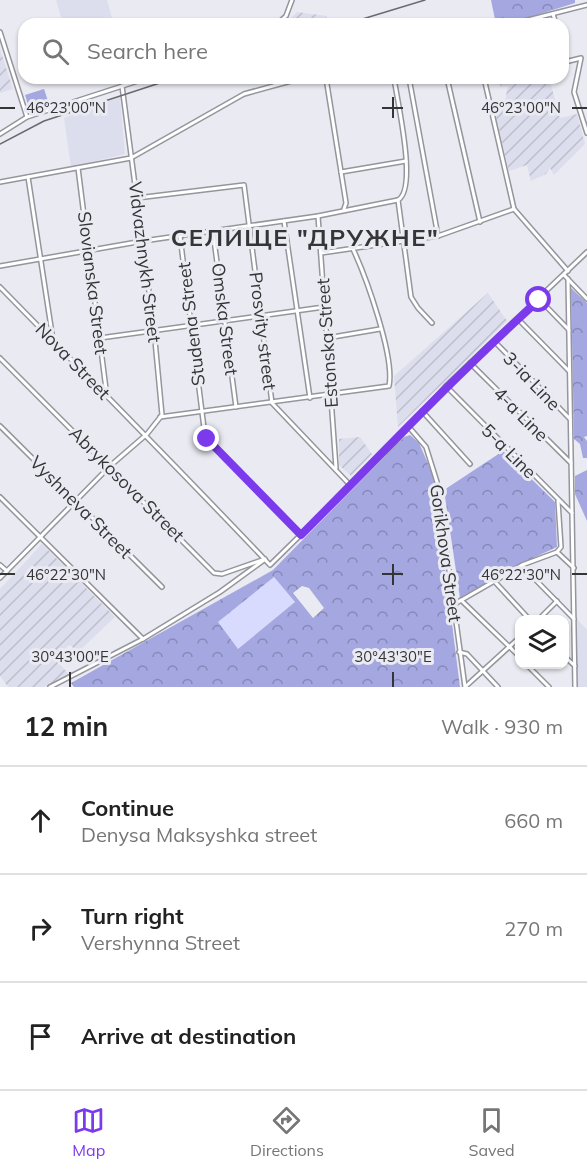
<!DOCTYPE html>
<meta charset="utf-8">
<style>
:root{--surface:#fff;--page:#f6f6f6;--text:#222;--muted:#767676;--line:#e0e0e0;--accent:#7c3aed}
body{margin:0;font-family:Mulish,sans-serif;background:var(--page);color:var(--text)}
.controls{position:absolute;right:18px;bottom:18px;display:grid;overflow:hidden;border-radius:12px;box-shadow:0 2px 4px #0004}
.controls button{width:54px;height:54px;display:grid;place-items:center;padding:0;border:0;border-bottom:2px solid var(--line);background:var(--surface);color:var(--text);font:30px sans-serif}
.stop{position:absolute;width:18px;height:18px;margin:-14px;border:4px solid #7c3aed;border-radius:50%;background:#fff}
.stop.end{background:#7c3aed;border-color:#fff;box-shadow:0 2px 6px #0008}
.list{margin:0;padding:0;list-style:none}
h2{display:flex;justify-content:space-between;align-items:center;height:78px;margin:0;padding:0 24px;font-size:26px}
h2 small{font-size:20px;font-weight:400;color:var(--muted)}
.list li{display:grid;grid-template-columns:39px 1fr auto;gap:18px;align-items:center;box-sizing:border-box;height:108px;padding:0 24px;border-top:2px solid var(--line)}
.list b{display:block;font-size:22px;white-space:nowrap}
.list p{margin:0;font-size:20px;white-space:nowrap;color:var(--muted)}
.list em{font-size:20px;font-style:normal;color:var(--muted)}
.icon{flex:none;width:33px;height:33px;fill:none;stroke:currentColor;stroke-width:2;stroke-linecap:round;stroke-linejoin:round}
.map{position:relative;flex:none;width:587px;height:687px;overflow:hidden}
.search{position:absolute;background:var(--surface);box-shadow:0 2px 4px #0004;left:18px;right:18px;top:18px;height:66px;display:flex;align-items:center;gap:15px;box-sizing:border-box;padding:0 21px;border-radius:18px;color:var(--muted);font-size:22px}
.sheet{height:402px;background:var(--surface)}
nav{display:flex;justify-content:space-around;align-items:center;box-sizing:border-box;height:84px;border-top:2px solid var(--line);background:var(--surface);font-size:16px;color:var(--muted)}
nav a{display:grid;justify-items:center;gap:3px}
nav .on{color:var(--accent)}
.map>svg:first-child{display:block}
.built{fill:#dddeed}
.industrial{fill:url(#industrial-furrows)}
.green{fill:#d8dafe}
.forest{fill:url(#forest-crowns);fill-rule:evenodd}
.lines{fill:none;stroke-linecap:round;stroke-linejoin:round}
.minor-casing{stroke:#95959d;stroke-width:6}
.minor{stroke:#fff;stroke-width:3}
.tram{stroke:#6a6a6e;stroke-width:1.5}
.route{stroke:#7c3aed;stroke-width:8}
.ticks{fill:none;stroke:#353538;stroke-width:2}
.labels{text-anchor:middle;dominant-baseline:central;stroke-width:6;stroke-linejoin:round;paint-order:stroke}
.street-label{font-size:18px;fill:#353538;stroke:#eaeaf2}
.district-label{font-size:24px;font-weight:bold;letter-spacing:1.5px;fill:#353538;stroke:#eaeaf2}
.ticks-label{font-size:15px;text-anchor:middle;fill:#353538;stroke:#eaeaf2;stroke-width:6;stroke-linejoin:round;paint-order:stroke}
</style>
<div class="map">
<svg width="587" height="687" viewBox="0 0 587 687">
<defs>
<pattern id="industrial-furrows" width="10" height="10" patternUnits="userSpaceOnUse" patternTransform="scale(1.5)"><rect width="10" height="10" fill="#dddeed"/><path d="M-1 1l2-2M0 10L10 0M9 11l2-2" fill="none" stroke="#bebfcc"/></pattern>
<pattern id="forest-crowns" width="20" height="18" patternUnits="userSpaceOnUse" patternTransform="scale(1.5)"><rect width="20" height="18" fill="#a4a7e0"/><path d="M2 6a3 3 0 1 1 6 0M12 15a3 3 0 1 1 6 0" fill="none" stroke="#8689b7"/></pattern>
</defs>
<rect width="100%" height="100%" fill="#eaeaf2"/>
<g class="built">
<path d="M56,0H107L112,18L93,24H63Z"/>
<path d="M120,97L125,154L71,167L64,118Z"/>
<path d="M577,619L587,630V687H577Z"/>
</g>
<g class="industrial">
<path d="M297,12L327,16V21L320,24H285Z"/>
<path d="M0,49L13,89L0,93Z"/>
<path d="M500,78H549L560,118L577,114L585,144L554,175L550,168L546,174L531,181L527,165L509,171L493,104L504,106L508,86L500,87Z"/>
<path d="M488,293L507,321L398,427L394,376Z"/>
<path d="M360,437L372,454L351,476L339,465V439Z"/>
<path d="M42,544L115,617L78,652L70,645L54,657L70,676L44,687H8L0,676V589Z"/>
</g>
<path class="green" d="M274,577L295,602L238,649L217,623Z"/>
<g class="forest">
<path d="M491,0H575V3L508,24H496Z"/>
<path d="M44,89L49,104L30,110L25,95Z"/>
<path d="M571,288L587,303V436L584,437L587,441V458H583L580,444L574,439Z"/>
<path d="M410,435L419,443L433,475L460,687H74L71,683L273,570L404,437ZM274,577L295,602L238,649L218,622ZM302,586L309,588L324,608L313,618L293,593Z"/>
<path d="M503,451L555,502L557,547L520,564L460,598L444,490Z"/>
<path d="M587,470V521L575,494V476Z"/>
</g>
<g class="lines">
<defs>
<g id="minor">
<path d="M553,14L556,24"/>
<path d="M277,24L286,16L292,0"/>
<path d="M512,24L587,5"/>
<path d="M0,32L27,117"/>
<path d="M563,54L565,62L581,58L574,92L587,133"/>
<path d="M326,78L346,203L344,209"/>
<path d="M394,78C397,100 418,189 398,200L411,297L418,308L432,323"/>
<path d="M409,78L438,236"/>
<path d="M447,78L480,222"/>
<path d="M484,78L514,209L568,271"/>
<path d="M0,134L27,117L147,78"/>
<path d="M78,168L107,397"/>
<path d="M341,172L406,161"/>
<path d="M28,177L53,340"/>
<path d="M0,182L131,158L244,94L302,78"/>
<path d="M137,198L244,185L272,403L350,485"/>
<path d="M318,216L336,468"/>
<path d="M284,221L310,398"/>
<path d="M213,232L236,407"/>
<path d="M180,236L205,436L301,535"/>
<path d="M321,253L438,236L514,209"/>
<path d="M0,266L143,241L318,216L398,200"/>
<path d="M564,275L587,299"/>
<path d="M568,279L575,687"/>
<path d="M0,287C90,379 181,471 270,565L396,441L446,386L587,252"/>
<path d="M539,299L569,330"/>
<path d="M518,319L569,371"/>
<path d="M100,338L324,307"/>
<path d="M327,338L380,329"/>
<path d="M494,341L570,419"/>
<path d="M0,358L214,573L222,574L265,559"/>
<path d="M470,363L571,463"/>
<path d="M446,386L572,513"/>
<path d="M422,411L470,464"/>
<path d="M160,417L389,386C395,357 366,277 353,249"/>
<path d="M0,426L162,587"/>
<path d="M408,426L426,447L437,482L465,687"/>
<path d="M0,497L143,639"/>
<path d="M557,552L574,568"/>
<path d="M0,565L7,571"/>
<path d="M522,566L574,619"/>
<path d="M0,578L110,466L147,434L162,415L154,330L122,86"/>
<path d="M495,582L530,620"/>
<path d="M461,600L520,657"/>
<path d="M453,605L522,565L557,552L561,547L558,501"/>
<path d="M538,620L557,601"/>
<path d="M459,652L467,654L498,687"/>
<path d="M564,656L575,666"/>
<path d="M526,664L549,687"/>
<path d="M50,687L143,639L220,592L264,560"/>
<path d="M465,687L520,637"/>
</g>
</defs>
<use href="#minor" class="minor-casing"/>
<use href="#minor" class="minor"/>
<g class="tram">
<path d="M346,24L425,0"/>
<path d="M0,144L44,121L175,78"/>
</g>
</g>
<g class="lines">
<path class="route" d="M207,439L301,535C380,456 456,375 539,300"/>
</g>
<path class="ticks" d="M393,97V118M0,108H15M382,108H403M572,108H587M393,564V585M0,574H15M382,574H403M572,574H587M70,672V687M393,672V687"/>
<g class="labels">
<g class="street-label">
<text transform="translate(145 262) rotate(83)">Vidvazhnykh Street</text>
<text transform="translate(93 283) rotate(83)">Slovianska Street</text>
<text transform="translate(225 319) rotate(83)">Omska Street</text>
<text transform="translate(191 324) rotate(-97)">Studena Street</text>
<text transform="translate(263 331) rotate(83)">Prosvity street</text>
<text transform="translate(327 343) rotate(-94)">Estonska Street</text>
<text transform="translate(73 361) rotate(46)">Nova Street</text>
<text transform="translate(532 381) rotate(46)">3-ia Line</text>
<text transform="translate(521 414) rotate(45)">4-a Line</text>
<text transform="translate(509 451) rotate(45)">5-a Line</text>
<text transform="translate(127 484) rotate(45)">Abrykosova Street</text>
<text transform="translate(81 507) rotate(45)">Vyshneva Street</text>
<text transform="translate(446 553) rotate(82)">Gorikhova Street</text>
</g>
<g class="district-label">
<text x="305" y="237">СЕЛИЩЕ "ДРУЖНЕ"</text>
</g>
</g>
<g class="ticks-label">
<text x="66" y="113">46°23'00"N</text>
<text x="521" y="113">46°23'00"N</text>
<text x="66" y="580">46°22'30"N</text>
<text x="521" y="580">46°22'30"N</text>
<text x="70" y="662">30°43'00"E</text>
<text x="393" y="662">30°43'30"E</text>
</g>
</svg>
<div class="controls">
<button><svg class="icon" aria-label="layers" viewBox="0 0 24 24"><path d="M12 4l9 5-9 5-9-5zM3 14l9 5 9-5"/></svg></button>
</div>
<div class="stop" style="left:539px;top:300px"></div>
<div class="stop end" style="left:207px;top:439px"></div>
<div class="search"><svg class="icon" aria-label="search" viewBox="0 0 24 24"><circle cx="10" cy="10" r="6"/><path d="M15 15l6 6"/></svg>Search here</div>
</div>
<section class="sheet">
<h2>12 min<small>Walk · 930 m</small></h2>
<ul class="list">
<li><svg class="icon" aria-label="ahead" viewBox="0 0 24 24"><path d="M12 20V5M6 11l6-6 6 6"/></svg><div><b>Continue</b><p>Denysa Maksyshka street</p></div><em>660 m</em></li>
<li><svg class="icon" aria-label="right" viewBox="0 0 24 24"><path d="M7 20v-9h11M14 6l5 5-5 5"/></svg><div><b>Turn right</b><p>Vershynna Street</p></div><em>270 m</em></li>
<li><svg class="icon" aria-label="arrive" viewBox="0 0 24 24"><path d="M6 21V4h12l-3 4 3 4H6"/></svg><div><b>Arrive at destination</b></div></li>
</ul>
</section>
<nav>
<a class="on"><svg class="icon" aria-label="map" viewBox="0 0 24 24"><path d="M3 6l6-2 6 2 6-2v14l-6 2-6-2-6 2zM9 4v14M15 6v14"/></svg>Map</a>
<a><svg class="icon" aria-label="directions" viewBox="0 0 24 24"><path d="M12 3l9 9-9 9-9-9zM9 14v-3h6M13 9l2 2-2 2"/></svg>Directions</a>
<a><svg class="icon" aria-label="saved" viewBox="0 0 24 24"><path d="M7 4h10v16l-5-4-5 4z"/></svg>Saved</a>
</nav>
